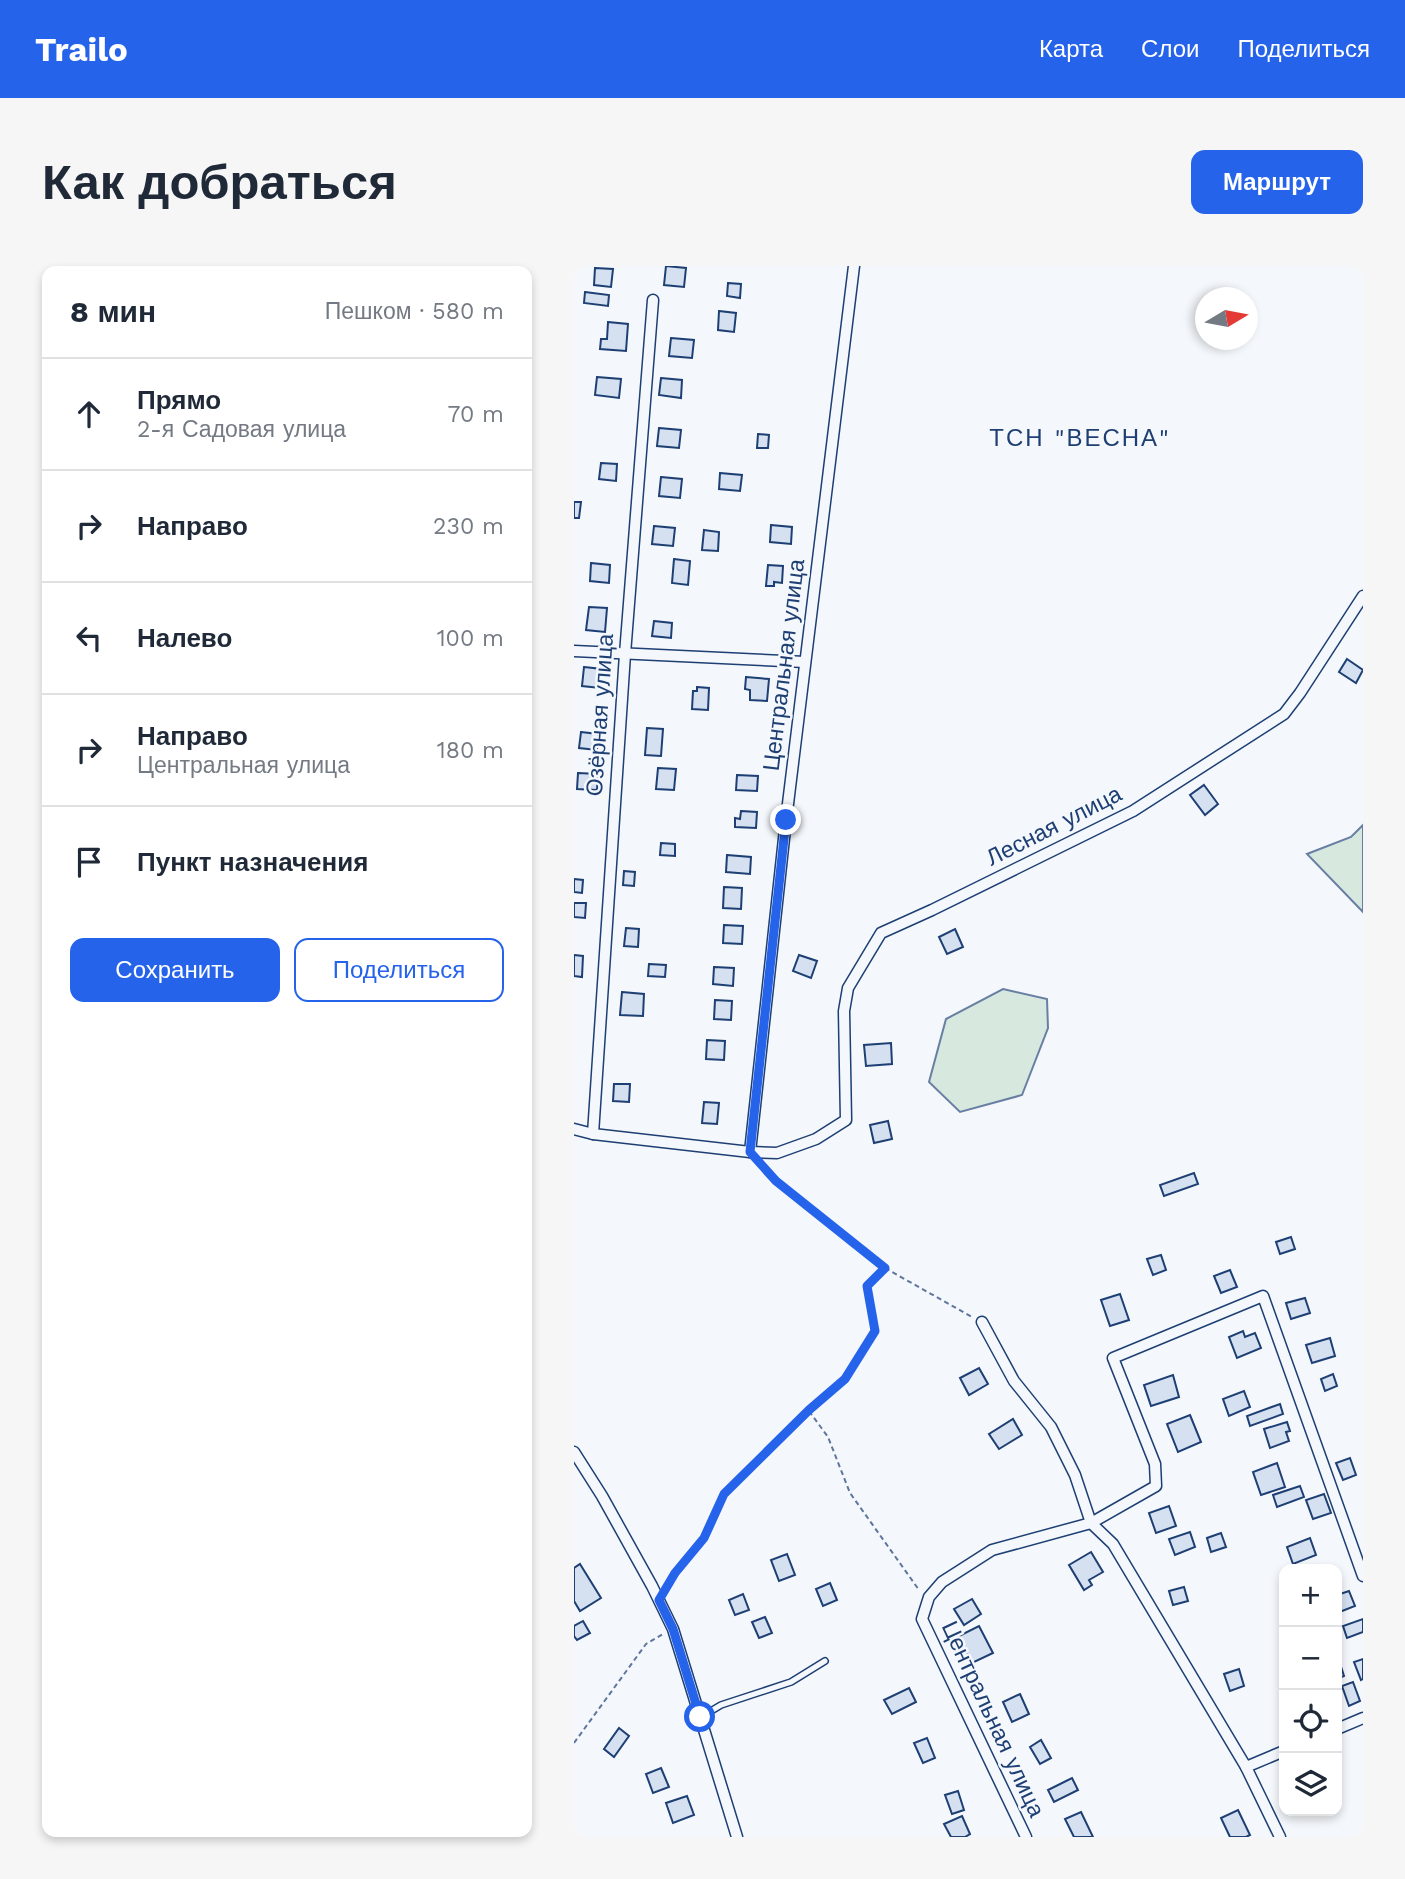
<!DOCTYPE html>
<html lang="ru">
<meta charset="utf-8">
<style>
:root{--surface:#fff;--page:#f6f6f7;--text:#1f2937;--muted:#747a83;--line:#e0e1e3;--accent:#2563eb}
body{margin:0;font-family:"Work Sans",sans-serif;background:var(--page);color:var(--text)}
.controls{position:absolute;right:21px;bottom:21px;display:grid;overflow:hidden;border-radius:14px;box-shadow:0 4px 10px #0003}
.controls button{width:63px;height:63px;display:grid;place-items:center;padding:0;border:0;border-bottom:2px solid var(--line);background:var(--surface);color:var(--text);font:35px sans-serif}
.compass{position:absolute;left:621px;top:21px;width:63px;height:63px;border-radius:50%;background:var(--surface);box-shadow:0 4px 10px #0003;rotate:80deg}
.stop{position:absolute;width:21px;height:21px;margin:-16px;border:5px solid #2563eb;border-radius:50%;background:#fff}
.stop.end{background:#2563eb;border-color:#fff;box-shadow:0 2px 7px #0008}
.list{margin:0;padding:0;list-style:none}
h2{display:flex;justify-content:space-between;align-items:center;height:91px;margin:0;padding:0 28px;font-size:30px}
h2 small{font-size:23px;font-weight:400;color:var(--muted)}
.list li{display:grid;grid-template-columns:46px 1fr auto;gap:21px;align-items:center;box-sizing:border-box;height:112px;padding:0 28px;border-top:2px solid var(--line)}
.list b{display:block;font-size:26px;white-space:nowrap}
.list p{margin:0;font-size:23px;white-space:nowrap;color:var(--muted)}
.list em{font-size:23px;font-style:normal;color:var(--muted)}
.actions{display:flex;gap:14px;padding:21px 28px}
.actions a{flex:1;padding:16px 0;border:2px solid var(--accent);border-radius:14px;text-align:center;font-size:24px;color:var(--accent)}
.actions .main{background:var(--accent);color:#fff}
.icon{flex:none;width:38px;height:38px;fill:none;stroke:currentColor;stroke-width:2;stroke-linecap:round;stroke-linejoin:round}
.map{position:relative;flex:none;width:789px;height:1571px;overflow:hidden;border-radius:14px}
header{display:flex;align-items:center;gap:42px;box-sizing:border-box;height:98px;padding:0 35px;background:var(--accent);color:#fff}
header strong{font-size:33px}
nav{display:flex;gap:38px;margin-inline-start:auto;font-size:24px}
.intro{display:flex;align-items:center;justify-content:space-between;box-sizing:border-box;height:168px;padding:0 42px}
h1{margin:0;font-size:49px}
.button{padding:18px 32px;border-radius:14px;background:var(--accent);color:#fff;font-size:24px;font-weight:700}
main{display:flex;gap:42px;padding:0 42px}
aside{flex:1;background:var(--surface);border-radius:14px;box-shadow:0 4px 10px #0003}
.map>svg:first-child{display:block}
.green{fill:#d7e8df;stroke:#687fa3;stroke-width:2}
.building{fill:#d5e0f0;stroke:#1d3f73;stroke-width:2}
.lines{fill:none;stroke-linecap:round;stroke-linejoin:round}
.service-casing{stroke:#1d3f73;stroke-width:8}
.minor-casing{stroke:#1d3f73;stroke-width:13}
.path{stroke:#5e769c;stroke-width:2;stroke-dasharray:5 3.5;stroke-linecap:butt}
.service{stroke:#f4f7fb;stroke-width:5}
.minor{stroke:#f4f7fb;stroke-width:10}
.route{stroke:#2563eb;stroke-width:9}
.labels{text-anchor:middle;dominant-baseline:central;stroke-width:5;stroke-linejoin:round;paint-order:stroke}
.street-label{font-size:23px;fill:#1d3f73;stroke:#f4f7fb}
.neighbourhood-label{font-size:24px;letter-spacing:2px;fill:#1d3f73;stroke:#f4f7fb}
</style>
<header>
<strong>Trailo</strong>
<nav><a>Карта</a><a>Слои</a><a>Поделиться</a></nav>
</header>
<div class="intro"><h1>Как добраться</h1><a class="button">Маршрут</a></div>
<main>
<aside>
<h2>8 мин<small>Пешком · 580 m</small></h2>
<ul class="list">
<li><svg class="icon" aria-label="ahead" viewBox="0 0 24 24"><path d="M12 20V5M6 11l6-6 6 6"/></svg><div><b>Прямо</b><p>2-я Садовая улица</p></div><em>70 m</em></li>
<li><svg class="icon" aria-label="right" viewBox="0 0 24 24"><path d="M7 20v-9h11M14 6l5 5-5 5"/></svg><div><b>Направо</b></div><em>230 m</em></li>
<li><svg class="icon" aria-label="left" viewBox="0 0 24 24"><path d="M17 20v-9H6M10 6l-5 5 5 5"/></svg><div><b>Налево</b></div><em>100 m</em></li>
<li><svg class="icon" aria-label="right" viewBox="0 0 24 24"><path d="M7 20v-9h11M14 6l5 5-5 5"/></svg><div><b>Направо</b><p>Центральная улица</p></div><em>180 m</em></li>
<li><svg class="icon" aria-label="arrive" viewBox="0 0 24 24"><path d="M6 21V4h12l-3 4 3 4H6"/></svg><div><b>Пункт назначения</b></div></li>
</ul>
<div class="actions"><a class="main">Сохранить</a><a>Поделиться</a></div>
</aside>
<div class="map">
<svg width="789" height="1571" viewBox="0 0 789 1571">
<rect width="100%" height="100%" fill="#f4f7fb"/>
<g class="green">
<path d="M789,559V646L733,588L777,571Z"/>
<path d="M429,723L473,733L474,762L448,829L386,846L355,816L372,753Z"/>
</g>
<g class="building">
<path d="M92,0L112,2L110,21L90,19Z"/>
<path d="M21,2L39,3L37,21L20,19Z"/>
<path d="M154,17L167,18L166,32L153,30Z"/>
<path d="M11,26L35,29L34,40L10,37Z"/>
<path d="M145,45L162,47L160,66L144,64Z"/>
<path d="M34,56L54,58L52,85L26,83L27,73H33Z"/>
<path d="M97,72L120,74L118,92L95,90Z"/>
<path d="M23,111L47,113L45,132L21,129Z"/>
<path d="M87,112L108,114L107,132L85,129Z"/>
<path d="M85,162L107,164L105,182L83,180Z"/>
<path d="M184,168L195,169L194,182H183Z"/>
<path d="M27,197L43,198L42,215L25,213Z"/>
<path d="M146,207L168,209L166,225L145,223Z"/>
<path d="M87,211L108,213L106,232L85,230Z"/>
<path d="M0,236H7L5,252H0Z"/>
<path d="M197,259L218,261L217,278L196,276Z"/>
<path d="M80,260L101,262L99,280L78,278Z"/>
<path d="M130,264L145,266L144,285L128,284Z"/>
<path d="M100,293L116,295L114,319L98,317Z"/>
<path d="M17,297L36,299L35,317L16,315Z"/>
<path d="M194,299L209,300L208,317L200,316V320H192Z"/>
<path d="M15,341L33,342L31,366L12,364Z"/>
<path d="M80,355L98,357L97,372L78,370Z"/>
<path d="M773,393L789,404L782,417L765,406Z"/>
<path d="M10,401L28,403L26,422L8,420Z"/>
<path d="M172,411L195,413L193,435L176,434V424L171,423Z"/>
<path d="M123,421L135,422L134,444L118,443L119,425H123Z"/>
<path d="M73,462L89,463L87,490L71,489Z"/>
<path d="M7,466L24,468L23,484L5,482Z"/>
<path d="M84,502L102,503L100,524L82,523Z"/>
<path d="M4,507L24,508L23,524L3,523Z"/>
<path d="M163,509L184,510L183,525L162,524Z"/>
<path d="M630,519L644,538L631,549L616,529Z"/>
<path d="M167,545L183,546L182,562L161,561V552L166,553Z"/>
<path d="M87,577L101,578V590L86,589Z"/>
<path d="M153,589L177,591L176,608L152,606Z"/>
<path d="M50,605L61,606L60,620L49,619Z"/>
<path d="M0,613L9,614L8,627L0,626Z"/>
<path d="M150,621L168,622L167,643L149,642Z"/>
<path d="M0,637H12L11,652L0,651Z"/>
<path d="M150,659L169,660L168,678L149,677Z"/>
<path d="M52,662L65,663L64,681L50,680Z"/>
<path d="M381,663L389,681L373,688L365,671Z"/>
<path d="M0,689L9,690L8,711L0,710Z"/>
<path d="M225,689L243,695L237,712L219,705Z"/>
<path d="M75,698L92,699L91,711L74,710Z"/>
<path d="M140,701L160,702L159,720L139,718Z"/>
<path d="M48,726L70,728L69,750L46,749Z"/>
<path d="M141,734L158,735L157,754L140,753Z"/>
<path d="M133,774L151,775L150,794L132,793Z"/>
<path d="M317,777L318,798L292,800L290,779Z"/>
<path d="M40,818H56L55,836L39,835Z"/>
<path d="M130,836L145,837L143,858L128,857Z"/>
<path d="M314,855L318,873L300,877L296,859Z"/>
<path d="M620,907L624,918L590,930L586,919Z"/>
<path d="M717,971L721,983L706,988L702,976Z"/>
<path d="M587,989L592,1004L579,1009L573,993Z"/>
<path d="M656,1004L663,1021L647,1027L640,1010Z"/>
<path d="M546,1028L555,1054L536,1060L527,1034Z"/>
<path d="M731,1032L736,1047L717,1053L712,1037Z"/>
<path d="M669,1065L671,1071L681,1067L687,1082L663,1092L655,1071Z"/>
<path d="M756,1072L761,1090L738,1097L732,1079Z"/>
<path d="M405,1102L414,1118L395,1129L386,1112Z"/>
<path d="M759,1108L763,1120L751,1125L747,1113Z"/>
<path d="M599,1109L605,1131L577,1140L570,1119Z"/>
<path d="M670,1125L676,1141L655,1150L649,1133Z"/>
<path d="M706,1138L709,1148L676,1160L673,1150Z"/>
<path d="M616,1149L627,1176L604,1186L593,1158Z"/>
<path d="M439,1153L448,1169L425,1183L415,1168Z"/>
<path d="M713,1156L716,1165L712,1166L715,1175L696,1182L690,1163Z"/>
<path d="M776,1192L782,1209L769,1214L762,1197Z"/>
<path d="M703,1197L711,1221L687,1229L679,1206Z"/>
<path d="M726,1220L730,1231L703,1241L699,1229Z"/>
<path d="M750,1228L757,1247L739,1253L732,1234Z"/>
<path d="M595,1240L602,1260L582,1267L575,1247Z"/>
<path d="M616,1266L621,1281L601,1289L595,1273Z"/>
<path d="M647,1267L652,1281L637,1286L633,1272Z"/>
<path d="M736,1272L742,1289L719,1298L713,1281Z"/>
<path d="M517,1286L529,1306L515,1314L518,1319L510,1324L495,1299Z"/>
<path d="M213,1288L221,1309L205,1315L197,1294Z"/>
<path d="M6,1298L27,1332L6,1345L0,1335V1302Z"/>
<path d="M256,1317L263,1334L249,1340L242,1323Z"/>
<path d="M610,1321L614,1335L599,1339L595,1325Z"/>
<path d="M775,1325L781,1340L763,1347V1329Z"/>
<path d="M169,1328L175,1344L161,1349L155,1334Z"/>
<path d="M398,1333L407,1348L390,1359L380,1343Z"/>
<path d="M191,1351L198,1367L185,1372L178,1356Z"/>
<path d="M789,1353V1366L773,1372L769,1360Z"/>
<path d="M9,1355L16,1367L3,1374L0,1370V1360Z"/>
<path d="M405,1360L419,1387L398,1397L385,1370Z"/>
<path d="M763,1388L770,1410L763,1413Z"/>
<path d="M789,1393V1413L787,1414L780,1396Z"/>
<path d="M665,1403L670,1420L656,1425L650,1408Z"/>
<path d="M779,1416L786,1435L775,1440L768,1420Z"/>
<path d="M335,1422L342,1436L318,1448L310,1434Z"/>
<path d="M446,1428L455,1448L438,1456L429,1436Z"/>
<path d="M45,1462L55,1470L40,1491L30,1483Z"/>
<path d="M353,1472L361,1492L349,1497L340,1477Z"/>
<path d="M467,1474L477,1492L466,1498L456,1481Z"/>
<path d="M87,1502L95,1521L79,1527L72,1508Z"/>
<path d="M498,1512L504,1524L480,1536L474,1524Z"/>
<path d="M384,1525L390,1544L378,1548L371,1529Z"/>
<path d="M113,1530L120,1549L99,1557L92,1537Z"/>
<path d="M664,1544L676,1569L672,1571H656L647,1552Z"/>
<path d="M507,1546L519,1571H500L491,1553Z"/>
<path d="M388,1550L396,1568L391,1571H377L370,1558Z"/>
</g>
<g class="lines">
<defs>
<path id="service" d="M127,1451L147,1439L217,1416L251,1395"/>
<g id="minor">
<path d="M0,385L231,396"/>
<path d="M0,863L19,868L176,886L203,887L242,873L272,854L270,745L274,722L307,667L358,644L559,545L710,448L726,427L789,330"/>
<path d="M19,868L51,388L79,34"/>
<path d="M176,886L212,554L280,0"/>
<path d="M408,1056L440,1115L477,1161L501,1209L517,1257L539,1278L672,1501L706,1571"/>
<path d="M0,1186L28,1230L78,1320L99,1363L163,1571"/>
<path d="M763,1463L789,1452"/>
<path d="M672,1501L710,1485"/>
<path d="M452,1571L348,1353L355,1331L368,1316L418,1284L517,1257L582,1220L581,1198L539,1092L689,1030L789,1310"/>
</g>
</defs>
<use href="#service" class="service-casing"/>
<use href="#minor" class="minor-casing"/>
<g class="path">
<path d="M311,1002L398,1051"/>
<path d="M235,1145L254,1171L276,1227L345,1324"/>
<path d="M92,1321L129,1272L150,1228L235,1144L271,1113L301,1065L293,1020L311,1002L202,915L186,897"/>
<path d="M0,1477L72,1378L89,1368"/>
</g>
<use href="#service" class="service"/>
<use href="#minor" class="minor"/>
</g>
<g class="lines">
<path class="route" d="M126,1451L99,1363L85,1334L101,1307L130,1272L150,1228L235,1144L271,1113L301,1065L293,1020L311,1002L202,915L176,886L212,554"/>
</g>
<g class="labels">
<g class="street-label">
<text transform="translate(210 399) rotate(-83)">Центральная улица</text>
<text transform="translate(26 449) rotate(-86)">Озёрная улица</text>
<text transform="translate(480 560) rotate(-27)">Лесная улица</text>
<text transform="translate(419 1453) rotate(65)">Центральная улица</text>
</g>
<g class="neighbourhood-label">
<text x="506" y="172">ТСН "ВЕСНА"</text>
</g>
</g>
</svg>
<div class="controls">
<button>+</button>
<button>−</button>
<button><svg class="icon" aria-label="locate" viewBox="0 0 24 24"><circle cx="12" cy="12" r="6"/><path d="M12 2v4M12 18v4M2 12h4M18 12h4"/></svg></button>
<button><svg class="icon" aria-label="layers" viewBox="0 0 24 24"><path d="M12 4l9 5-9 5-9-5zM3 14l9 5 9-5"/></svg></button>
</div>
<svg class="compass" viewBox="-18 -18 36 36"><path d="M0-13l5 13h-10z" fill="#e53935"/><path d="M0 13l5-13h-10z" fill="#747a83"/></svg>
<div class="stop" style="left:126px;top:1451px"></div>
<div class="stop end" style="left:212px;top:554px"></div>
</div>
</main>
